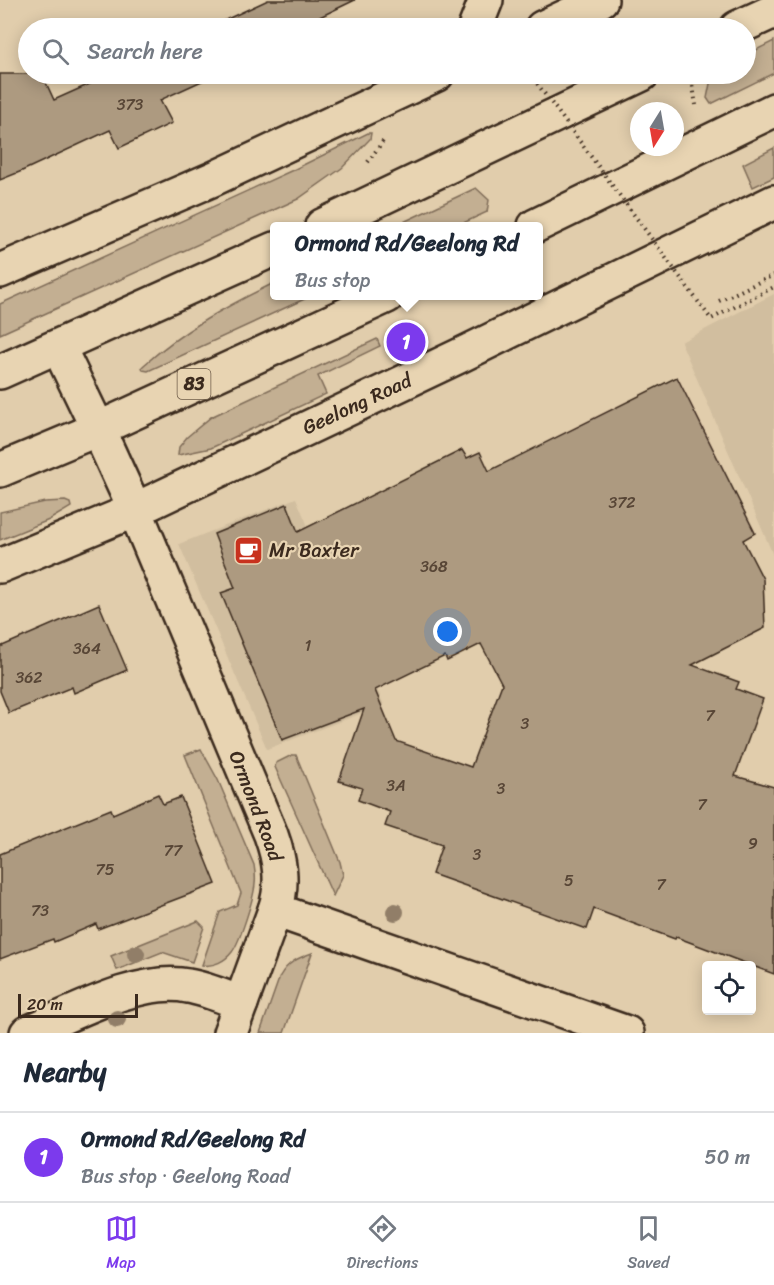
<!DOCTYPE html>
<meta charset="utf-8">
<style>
:root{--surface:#fff;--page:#f6f6f7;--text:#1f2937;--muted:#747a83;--line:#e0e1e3;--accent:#7c3aed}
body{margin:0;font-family:Sriracha,sans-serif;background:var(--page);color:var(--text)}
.controls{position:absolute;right:18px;bottom:18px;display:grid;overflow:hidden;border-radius:6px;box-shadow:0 3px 15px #0003}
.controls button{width:54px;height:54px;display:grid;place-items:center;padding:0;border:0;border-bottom:2px solid var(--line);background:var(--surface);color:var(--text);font:30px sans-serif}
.compass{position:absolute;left:630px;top:102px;width:54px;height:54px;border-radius:50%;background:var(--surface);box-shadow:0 3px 15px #0003;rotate:191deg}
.scale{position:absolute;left:18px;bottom:15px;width:120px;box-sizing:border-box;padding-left:6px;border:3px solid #3b2a1e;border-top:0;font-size:16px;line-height:21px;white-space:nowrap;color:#3b2a1e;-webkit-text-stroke:4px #e8d4b2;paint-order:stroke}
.you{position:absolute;left:448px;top:632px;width:21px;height:21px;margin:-15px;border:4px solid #fff;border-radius:50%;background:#1a73e8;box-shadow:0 0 0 9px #1a73e833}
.badge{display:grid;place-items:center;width:39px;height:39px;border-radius:50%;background:var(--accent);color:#fff;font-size:20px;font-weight:700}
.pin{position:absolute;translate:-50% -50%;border:3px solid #fff;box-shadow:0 2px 6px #0006}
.popup{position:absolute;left:270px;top:222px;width:273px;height:78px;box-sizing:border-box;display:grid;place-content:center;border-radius:6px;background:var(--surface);filter:drop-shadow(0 2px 4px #0005);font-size:20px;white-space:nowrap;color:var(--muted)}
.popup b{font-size:22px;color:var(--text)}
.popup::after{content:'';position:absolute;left:50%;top:100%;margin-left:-12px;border:12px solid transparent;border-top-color:var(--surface)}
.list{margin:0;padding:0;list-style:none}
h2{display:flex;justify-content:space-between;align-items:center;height:78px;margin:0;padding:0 24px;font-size:26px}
h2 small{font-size:20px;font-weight:400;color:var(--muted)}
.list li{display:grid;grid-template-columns:39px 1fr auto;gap:18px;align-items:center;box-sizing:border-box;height:90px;padding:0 24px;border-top:2px solid var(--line)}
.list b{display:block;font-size:22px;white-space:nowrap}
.list p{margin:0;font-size:20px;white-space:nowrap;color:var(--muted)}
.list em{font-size:20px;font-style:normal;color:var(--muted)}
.icon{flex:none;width:33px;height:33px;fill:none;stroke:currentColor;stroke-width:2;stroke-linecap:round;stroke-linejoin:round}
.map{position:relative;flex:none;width:774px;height:1033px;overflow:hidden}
.search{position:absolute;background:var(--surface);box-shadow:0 3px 15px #0003;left:18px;right:18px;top:18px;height:66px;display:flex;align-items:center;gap:15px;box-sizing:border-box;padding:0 21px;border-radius:33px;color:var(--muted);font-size:22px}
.sheet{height:168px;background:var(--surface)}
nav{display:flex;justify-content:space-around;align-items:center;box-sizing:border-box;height:84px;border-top:2px solid var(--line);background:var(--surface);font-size:16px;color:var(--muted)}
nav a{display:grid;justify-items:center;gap:3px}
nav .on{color:var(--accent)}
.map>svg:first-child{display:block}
.built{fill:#d1be9f}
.green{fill:#c3af92;stroke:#7f6c58;stroke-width:1.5}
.building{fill:#ad9a80;stroke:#3b2a1e;stroke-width:1.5;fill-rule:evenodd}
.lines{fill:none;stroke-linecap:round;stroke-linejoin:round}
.minor-casing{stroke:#3b2a1e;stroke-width:38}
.trunk-casing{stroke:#3b2a1e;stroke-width:38}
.path{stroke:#3b2a1e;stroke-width:4;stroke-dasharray:1.5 4.5;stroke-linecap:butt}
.minor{stroke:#e8d4b2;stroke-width:33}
.trunk{stroke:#e8d4b2;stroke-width:33}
.path-bridge{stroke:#3b2a1e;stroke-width:4;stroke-dasharray:1.5 4.5;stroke-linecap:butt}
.tree{fill:#917e67}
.labels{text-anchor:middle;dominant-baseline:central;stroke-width:4.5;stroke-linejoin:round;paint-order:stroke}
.number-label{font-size:16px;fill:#584636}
.shield{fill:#e8d4b2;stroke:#6f5d4a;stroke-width:1.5}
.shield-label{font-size:18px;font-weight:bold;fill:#3b2a1e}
.street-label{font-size:20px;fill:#3b2a1e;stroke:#e8d4b2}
.poi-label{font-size:20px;fill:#3b2a1e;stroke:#e8d4b2;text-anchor:start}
</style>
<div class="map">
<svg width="774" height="1033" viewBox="0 0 774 1033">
<rect width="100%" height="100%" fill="#e1cdac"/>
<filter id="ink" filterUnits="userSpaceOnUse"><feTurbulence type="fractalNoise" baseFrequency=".0167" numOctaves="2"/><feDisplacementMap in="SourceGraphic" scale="12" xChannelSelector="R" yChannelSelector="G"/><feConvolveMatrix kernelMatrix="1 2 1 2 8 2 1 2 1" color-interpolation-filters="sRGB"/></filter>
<g filter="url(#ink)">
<g class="built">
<path d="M774,294V557L681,342Z"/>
<path d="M296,498L384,705L267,749L179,544Z"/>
</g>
<g class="green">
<path d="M774,41V73L711,104L707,98L712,74H746V55Z"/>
<path d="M368,133H371L370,139L342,168L298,199L0,334V304L293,170Z"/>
<path d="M774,148V177L753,187L743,164Z"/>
<path d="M476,188L489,200L487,212L457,226H395Z"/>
<path d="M274,283V296H311L148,371L143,370L142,367L144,365C183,330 227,306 274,283Z"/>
<path d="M377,339L380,346L318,376L326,394L211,448L178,455L179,447L187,437L211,417Z"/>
<path d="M65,501L70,503L71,507L49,520L0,540V512L45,502Z"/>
<path d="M201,749L218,780L254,865C255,871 256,877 255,884C254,897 240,942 232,952C225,961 214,967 202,965L220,912L237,905L241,893L185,755Z"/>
<path d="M292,755H296L340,862L343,875L333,896L275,767L276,763Z"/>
<path d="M198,921L204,927L192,962L162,952L117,970L111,956Z"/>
<path d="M312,953L284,1033H260L280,976C288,962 298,958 312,953Z"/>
</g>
<g class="building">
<path d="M268,0H355L297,28H208Z"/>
<path d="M0,74H42L54,100L112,74H217L160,100L172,123L119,148L110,130L22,171L0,180Z"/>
<path d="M677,377L755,533L743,540L763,579L765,628L692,665L739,682L736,689L763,699L735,776L774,787V974L676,937L675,939L594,909L587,929L432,874L442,845L385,826L390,812L358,800L362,788L339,781L364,709L282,740L221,593L235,588L214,534L287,504L298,532L462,450L467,458L480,452L489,471ZM481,644L502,684L471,767L396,741L375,690L445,656L447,661Z"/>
<path d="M99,604L127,670L74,693L72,687L9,713L0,691V647Z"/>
<path d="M158,794L163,804L181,797L216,884L98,929L96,924L54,942L53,939L0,959V854L111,809L113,814Z"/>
</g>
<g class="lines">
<defs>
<g id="minor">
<path d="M475,28L486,0"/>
<path d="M542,28L601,0"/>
<path d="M0,271L213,179L437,74"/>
<path d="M98,429L135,510L271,835C280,860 284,884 275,910L627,1033"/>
<path d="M0,566L135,510L459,356L774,202"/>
<path d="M27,1033C72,1014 140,976 188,986C206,989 224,997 241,1003"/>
<path d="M230,1033L275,910"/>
</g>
<g id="trunk">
<path d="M737,28L774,11"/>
<path d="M322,226L642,74"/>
<path d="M535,226L774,110"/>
<path d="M59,348L98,429"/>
<path d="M0,372L274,249"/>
<path d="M0,470L98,429L387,296"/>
</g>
</defs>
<use href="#minor" class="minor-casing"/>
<use href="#trunk" class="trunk-casing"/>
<g class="path">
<path d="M691,74L696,105"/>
<path d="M368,162L383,141"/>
<path d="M719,301L774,275"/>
</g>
<use href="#minor" class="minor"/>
<use href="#trunk" class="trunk"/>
<path class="path-bridge" d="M530,74L711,319L774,287"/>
</g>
<g class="tree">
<circle cx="395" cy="912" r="9"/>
<circle cx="136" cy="954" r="9"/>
<circle cx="117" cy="1019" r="9"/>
</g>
</g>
<defs>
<symbol id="cafe-square" viewBox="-11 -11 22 22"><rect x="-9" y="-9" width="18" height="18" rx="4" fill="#c8321e" stroke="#e8d4b2"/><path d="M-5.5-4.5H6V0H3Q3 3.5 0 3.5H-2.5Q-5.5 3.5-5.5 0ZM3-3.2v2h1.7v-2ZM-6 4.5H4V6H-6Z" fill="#fff"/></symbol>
</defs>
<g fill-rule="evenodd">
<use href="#cafe-square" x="232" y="534" width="33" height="33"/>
</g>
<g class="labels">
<g class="number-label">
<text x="130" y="104">373</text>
<text x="622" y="502">372</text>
<text x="434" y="566">368</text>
<text x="308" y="645">1</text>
<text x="87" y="648">364</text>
<text x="29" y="677">362</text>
<text x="710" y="715">7</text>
<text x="525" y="723">3</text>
<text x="396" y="785">3A</text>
<text x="501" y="788">3</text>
<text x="702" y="804">7</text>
<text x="753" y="843">9</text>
<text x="173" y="850">77</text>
<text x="477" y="854">3</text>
<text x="105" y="869">75</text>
<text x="569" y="880">5</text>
<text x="661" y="884">7</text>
<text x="40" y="910">73</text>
</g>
<rect class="shield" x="177.5" y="369" width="33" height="30" rx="4.5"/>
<g class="shield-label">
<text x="194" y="384">83</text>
</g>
<g class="street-label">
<text transform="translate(357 404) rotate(-25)">Geelong Road</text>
<text transform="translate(256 806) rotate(69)">Ormond Road</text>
</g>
<g class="poi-label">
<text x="269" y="550">Mr Baxter</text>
</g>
</g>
</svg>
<div class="controls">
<button><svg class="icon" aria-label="locate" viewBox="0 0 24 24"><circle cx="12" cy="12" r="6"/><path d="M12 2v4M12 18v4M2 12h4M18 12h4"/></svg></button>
</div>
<svg class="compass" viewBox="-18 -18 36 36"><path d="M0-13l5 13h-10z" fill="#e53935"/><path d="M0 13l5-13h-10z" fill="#747a83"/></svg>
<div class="scale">20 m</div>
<div class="you"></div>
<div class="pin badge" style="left:406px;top:342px">1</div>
<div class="popup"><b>Ormond Rd/Geelong Rd</b>Bus stop</div>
<div class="search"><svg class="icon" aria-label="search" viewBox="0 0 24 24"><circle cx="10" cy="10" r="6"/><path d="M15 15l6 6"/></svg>Search here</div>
</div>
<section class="sheet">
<h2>Nearby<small></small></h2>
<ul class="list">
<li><span class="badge">1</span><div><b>Ormond Rd/Geelong Rd</b><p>Bus stop · Geelong Road</p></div><em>50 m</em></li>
</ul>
</section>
<nav>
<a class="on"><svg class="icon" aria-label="map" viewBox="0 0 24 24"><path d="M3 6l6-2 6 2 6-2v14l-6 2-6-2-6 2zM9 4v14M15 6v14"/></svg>Map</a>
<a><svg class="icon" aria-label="directions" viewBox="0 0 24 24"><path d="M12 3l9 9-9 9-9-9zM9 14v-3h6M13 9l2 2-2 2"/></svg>Directions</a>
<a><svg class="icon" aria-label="saved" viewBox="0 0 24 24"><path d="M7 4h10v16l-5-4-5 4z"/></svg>Saved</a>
</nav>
